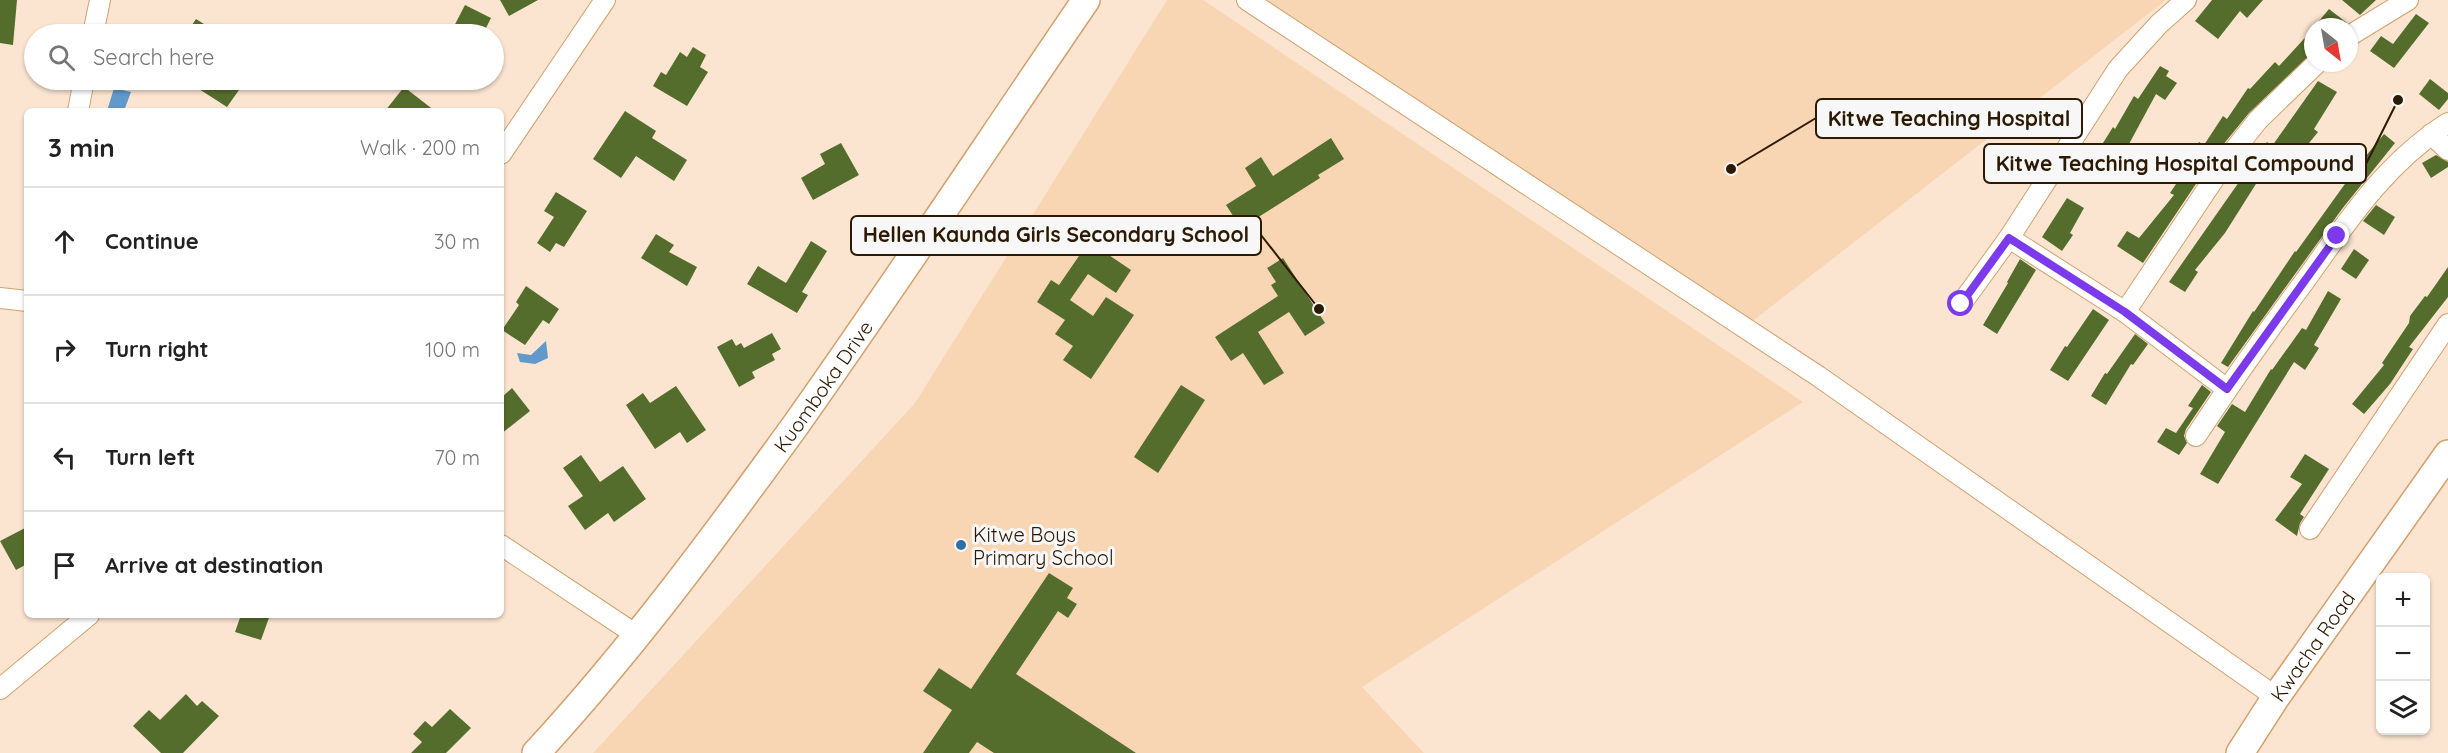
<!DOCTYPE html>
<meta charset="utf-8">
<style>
:root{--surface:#fff;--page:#f6f6f6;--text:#222;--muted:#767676;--line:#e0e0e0}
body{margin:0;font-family:Quicksand,sans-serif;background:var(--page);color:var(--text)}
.controls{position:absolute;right:18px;bottom:18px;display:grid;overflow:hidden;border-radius:9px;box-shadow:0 2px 4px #0004}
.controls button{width:54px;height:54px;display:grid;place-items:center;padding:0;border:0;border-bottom:2px solid var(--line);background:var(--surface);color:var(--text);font:30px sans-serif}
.compass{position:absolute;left:2304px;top:18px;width:54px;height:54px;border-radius:50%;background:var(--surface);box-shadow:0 2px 4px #0004;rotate:149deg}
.stop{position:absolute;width:18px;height:18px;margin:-14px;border:4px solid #7c3aed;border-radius:50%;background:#fff}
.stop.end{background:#7c3aed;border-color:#fff;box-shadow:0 2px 6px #0008}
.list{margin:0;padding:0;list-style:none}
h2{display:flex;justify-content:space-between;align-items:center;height:78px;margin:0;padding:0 24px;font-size:26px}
h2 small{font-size:20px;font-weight:400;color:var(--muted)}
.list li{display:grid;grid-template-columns:39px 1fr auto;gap:18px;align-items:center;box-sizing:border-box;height:108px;padding:0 24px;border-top:2px solid var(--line)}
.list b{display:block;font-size:22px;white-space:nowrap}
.list em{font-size:20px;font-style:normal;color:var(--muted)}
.icon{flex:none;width:33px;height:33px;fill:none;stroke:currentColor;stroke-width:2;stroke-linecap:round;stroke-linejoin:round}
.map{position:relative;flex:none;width:2448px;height:753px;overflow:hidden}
.search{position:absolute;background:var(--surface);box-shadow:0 2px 4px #0004;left:24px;top:24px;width:480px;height:66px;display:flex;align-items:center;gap:15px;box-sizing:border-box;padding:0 21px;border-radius:33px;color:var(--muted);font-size:22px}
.panel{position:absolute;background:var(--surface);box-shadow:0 2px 4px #0004;left:24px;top:108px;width:480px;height:510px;border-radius:9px}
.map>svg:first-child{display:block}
.built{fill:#f9d6b3}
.water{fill:#6099ca}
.building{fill:#556d2c}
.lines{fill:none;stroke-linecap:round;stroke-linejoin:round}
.street-casing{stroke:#d3a06d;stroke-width:22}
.secondary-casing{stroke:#d3a06d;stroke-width:30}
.street{stroke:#fff;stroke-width:20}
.secondary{stroke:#fff;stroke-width:27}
.route{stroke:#7c3aed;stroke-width:8}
.poi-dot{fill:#2d70a5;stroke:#f7f7f7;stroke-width:2}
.labels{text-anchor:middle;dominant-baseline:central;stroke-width:6;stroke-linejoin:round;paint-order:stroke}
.street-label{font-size:20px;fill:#2d1a04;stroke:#f7f7f7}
.poi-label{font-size:20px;fill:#2d1a04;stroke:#f7f7f7;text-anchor:start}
.leader{fill:none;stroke:#2d1a04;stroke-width:2}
.callout-dot{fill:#2d1a04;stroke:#f7f7f7;stroke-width:2}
.callout{fill:#f7f7f7;stroke:#2d1a04;stroke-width:2}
.callout-label{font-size:21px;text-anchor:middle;font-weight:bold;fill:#2d1a04}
</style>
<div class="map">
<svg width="2448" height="753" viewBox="0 0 2448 753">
<rect width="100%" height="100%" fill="#fbe5d1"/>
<g class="built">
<path d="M1167,0H1203L1803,402L1362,687L1424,753H593L915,403Z"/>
<path d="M1258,0H2166L1750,323Z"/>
</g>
<g class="water">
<path d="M114,88L131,92L124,111H107Z"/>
<path d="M546,341L548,358L535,364L520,362L517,353L531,355Z"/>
</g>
<g class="building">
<path d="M0,0H17L13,45L0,43Z"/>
<path d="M500,0H538L509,16Z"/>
<path d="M2212,0H2263L2247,18L2240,11L2218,39L2195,21Z"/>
<path d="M2342,0H2376L2360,15Z"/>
<path d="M465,5L491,18L483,34H450Z"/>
<path d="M2329,9L2347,23L2341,27H2314Z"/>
<path d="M2416,14L2429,23L2394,68L2370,51L2381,36L2393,44Z"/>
<path d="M196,19L220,34H186Z"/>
<path d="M2313,29V52L2249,113L2218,151L2143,263L2117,246L2127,231L2139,238L2174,195L2170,193L2190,163L2187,161L2199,142L2204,145L2223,116L2227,119L2248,88L2250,89L2275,62L2279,66Z"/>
<path d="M693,47L706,55L700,67L708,72L687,106L653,86L661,72L666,75L680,52L687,57Z"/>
<path d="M2160,66L2169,71L2166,76L2177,83L2165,100L2156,94L2122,157L2114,152L2095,183L2083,175L2113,127L2115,129L2134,96L2138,99Z"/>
<path d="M2430,79L2448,93V99L2439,110L2419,94Z"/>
<path d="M185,80H246L227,107Z"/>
<path d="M2318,81L2337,92L2314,129L2318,132L2305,148L2304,147L2282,179L2266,168L2225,233L2195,270L2198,272L2185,292L2169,282L2267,142L2272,146Z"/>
<path d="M404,87L435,111H385Z"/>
<path d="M625,111L656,131L652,138L687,160L674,181L636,156L621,178L593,159Z"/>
<path d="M2384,134L2395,143L2342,209L2228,367L2221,363L2253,311L2254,312L2295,251L2296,252L2360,163Z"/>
<path d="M1331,138L1344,159L1318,175L1320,178L1241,228L1226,205L1256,186L1245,168L1261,157L1273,176Z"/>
<path d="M841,143L859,175L813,200L801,178L825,164L820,154Z"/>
<path d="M2436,155L2448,162V167L2431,178L2422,163Z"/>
<path d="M556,192L587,211L564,247L556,243L550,252L537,243L554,217L544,211Z"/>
<path d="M2067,198L2084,208L2070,233L2073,235L2062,251L2042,237Z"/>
<path d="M2376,205L2395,217L2384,235L2363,221Z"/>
<path d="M656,234L674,245L669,252L697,267L687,286L641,258Z"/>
<path d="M811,241L827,251L802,292L808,295L797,313L747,284L758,266L786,283Z"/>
<path d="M1091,243L1131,270L1116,293L1088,274L1070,300L1093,316L1106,297L1134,315L1091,379L1063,360L1073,346L1055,334L1065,320L1037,302L1051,280L1059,285L1081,253L1083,255Z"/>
<path d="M2354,249L2369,260L2356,279L2341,269Z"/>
<path d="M1283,258L1325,323L1305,336L1289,312L1258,332L1284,373L1264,385L1243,353L1231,361L1215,337L1278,296L1271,285L1276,282L1267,268Z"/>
<path d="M2020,259L2036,270L1997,334L1983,325L2008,283L2007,282Z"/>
<path d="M2448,267V297L2409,347L2413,349L2390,384L2364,414L2352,404L2384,365L2382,363L2409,323L2410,316L2425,296L2427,297Z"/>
<path d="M526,286L559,309L549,324L543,320L525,345L502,330L519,305L516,302Z"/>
<path d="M2328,291L2341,299L2314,345L2319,348L2305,370L2294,362L2218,484L2200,474L2225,432L2217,426L2232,404L2245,412L2271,369L2272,370L2302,328L2306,330Z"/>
<path d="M2093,309L2109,320L2068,381L2050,370L2065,346L2067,347Z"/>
<path d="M772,333L781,349L772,354L775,360L752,372L755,378L739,387L717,347L732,339L736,346L741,343L744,348Z"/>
<path d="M2135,334L2148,344L2133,365L2131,364L2106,405L2091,396L2105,373L2107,374Z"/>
<path d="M1181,385L1205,400L1158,473L1134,457Z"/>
<path d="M2202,385L2211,392L2186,429L2184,436L2187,443L2179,455L2157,442L2166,428L2176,433L2193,408L2188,406Z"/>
<path d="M676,386L706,430L687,443L680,432L655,449L626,405L643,393L650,403Z"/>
<path d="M512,388L530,411L501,434V398Z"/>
<path d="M2305,454L2329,469L2300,514L2304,517L2300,523L2297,536L2275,520L2302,484L2290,477Z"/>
<path d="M581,455L600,482L623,466L646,499L614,522L608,513L585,530L568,506L583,496L563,468Z"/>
<path d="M27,527V564L16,570L0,541Z"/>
<path d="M1049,573L1073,588L1067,598L1077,604L1068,618L1058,611L1016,674L1136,753H994L977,742L969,753H923L952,710L923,691L939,668L971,689Z"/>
<path d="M241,615H270L261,640L235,632Z"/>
<path d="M186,694L197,706L202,701L219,716L183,753H161L133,726L149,710L160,720Z"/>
<path d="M450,709L471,728L446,753H411L422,742L413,734L425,721L432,727Z"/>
</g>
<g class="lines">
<defs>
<g id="street">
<path d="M1247,0L1818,376L2276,697"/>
<path d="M93,34L100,0"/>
<path d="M2349,36L2408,0"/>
<path d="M78,111L84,80"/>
<path d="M2431,134L2448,150"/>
<path d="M501,154L605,0"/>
<path d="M2009,238L2125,312L2227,389"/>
<path d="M0,298L27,301"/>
<path d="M1961,304L2009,238L2118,69L2159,24L2186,0"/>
<path d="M2125,312L2228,158L2258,120L2317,63"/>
<path d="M2196,436C2231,383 2267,332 2304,282C2347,222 2384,164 2448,123"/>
<path d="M2310,529L2448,324"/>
<path d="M501,545L638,636"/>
<path d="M0,689L89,615"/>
</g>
<g id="secondary">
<path id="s1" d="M536,753C631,650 713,539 795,426C894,286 989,142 1086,0"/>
<path id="s2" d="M2240,753L2276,697L2448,454"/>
</g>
</defs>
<use href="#street" class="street-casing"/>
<use href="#secondary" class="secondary-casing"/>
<use href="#street" class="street"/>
<use href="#secondary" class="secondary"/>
</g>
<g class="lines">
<path class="route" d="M1961,304L2009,238L2125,312L2227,389L2337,236"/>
</g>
<circle class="poi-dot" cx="961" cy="545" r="6"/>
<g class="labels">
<g class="street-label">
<text stroke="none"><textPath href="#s1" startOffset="466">Kuomboka Drive</textPath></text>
<text stroke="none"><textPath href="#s2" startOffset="129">Kwacha Road</textPath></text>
</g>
<g class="poi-label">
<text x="973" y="534">Kitwe Boys<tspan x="973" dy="23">Primary School</tspan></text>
</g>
</g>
<path class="leader" d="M1731 169L1816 118M2398 100L2366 164M1319 309L1261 235"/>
<g class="callout-dot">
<circle cx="1731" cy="169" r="6"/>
<circle cx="2398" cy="100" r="6"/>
<circle cx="1319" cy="309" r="6"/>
</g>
<g class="callout">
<rect x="1816" y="99" width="266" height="39" rx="6"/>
<rect x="1984" y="144" width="382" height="39" rx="6"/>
<rect x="851" y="216" width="410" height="39" rx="6"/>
</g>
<g class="callout-label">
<text x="1949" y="126">Kitwe Teaching Hospital</text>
<text x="2175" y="171">Kitwe Teaching Hospital Compound</text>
<text x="1056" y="242">Hellen Kaunda Girls Secondary School</text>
</g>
</svg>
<div class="controls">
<button>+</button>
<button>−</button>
<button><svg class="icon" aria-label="layers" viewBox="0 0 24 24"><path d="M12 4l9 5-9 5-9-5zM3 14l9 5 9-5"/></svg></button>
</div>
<svg class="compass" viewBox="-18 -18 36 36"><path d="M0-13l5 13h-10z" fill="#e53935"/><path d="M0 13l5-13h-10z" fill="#767676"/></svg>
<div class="stop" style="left:1961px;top:304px"></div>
<div class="stop end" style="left:2337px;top:236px"></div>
<div class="search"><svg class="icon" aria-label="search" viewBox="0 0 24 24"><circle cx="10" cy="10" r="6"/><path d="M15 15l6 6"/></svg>Search here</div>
<section class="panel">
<h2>3 min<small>Walk · 200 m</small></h2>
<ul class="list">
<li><svg class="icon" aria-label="ahead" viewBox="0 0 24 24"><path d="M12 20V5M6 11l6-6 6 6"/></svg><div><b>Continue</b></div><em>30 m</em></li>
<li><svg class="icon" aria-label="right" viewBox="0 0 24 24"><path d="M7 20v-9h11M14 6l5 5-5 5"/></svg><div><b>Turn right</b></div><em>100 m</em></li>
<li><svg class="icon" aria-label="left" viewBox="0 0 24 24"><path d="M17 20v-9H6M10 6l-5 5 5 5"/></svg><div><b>Turn left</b></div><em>70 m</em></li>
<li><svg class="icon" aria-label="arrive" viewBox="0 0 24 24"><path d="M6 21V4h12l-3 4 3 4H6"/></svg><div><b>Arrive at destination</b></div></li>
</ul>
</section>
</div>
